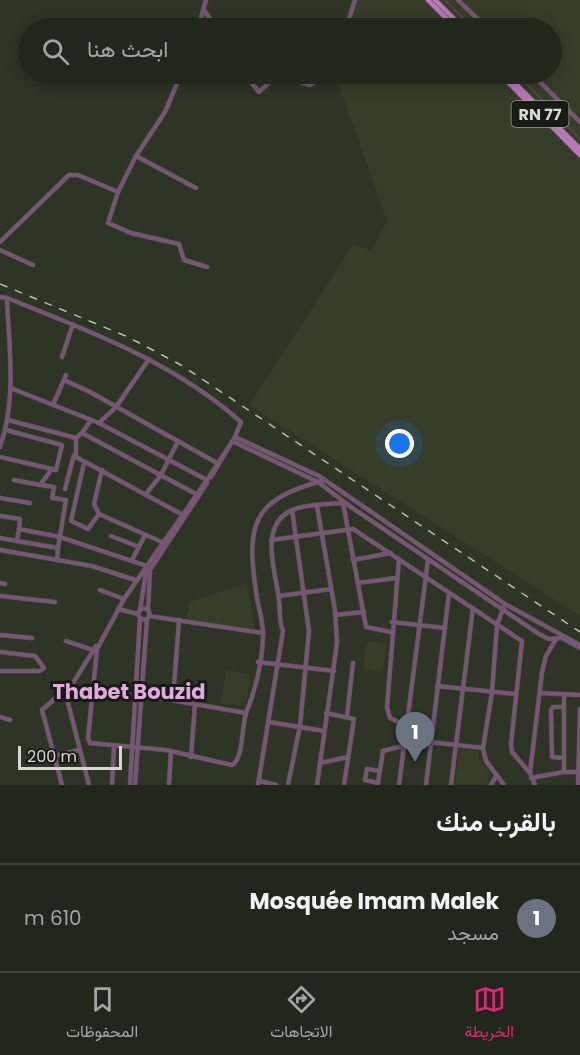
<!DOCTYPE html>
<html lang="ar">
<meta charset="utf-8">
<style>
:root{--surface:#22271c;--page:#2e3329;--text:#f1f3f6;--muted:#a2a5a3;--line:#3f443b;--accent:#db2777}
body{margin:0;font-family:Poppins,Vazirmatn,sans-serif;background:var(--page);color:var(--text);direction:rtl}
.scale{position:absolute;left:18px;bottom:15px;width:104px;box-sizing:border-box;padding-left:6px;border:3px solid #d5d9d0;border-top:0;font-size:16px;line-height:21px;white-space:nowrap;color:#d5d9d0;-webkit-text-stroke:4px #181a14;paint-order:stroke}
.you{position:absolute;left:400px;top:444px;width:21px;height:21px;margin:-15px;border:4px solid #fff;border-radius:50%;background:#1a73e8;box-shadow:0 0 0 9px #1a73e833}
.badge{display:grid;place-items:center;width:39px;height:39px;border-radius:50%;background:var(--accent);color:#fff;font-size:20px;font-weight:700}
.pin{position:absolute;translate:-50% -50px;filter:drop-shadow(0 2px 3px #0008)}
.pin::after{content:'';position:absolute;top:32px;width:21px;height:18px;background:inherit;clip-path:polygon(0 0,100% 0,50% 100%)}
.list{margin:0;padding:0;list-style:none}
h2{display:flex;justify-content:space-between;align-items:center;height:78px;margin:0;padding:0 24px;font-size:26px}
h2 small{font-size:20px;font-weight:400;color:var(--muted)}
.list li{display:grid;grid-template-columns:39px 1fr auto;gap:18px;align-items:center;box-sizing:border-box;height:108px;padding:0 24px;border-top:2px solid var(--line)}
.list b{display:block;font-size:22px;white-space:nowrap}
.list p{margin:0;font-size:20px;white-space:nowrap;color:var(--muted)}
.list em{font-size:20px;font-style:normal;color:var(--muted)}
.icon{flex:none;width:33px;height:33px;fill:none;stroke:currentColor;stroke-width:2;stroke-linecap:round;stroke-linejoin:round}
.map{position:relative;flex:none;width:580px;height:785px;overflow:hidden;direction:ltr}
.search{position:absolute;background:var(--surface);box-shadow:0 3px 15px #0003;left:18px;right:18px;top:18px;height:66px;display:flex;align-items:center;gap:15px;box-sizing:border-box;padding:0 21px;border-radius:33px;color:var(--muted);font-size:22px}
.sheet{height:186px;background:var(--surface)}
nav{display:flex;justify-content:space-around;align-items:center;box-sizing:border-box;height:84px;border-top:2px solid var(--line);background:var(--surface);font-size:16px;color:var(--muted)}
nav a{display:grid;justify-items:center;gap:3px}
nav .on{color:var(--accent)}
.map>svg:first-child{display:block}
.built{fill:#363d29}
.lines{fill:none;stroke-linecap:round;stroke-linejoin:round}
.stream{stroke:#5e455c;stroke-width:1.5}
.minor-casing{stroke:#4c5245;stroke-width:5}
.major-casing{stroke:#4c5245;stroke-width:6}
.minor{stroke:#775675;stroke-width:4}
.major{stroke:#bb77b9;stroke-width:4.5}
.rail{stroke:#b7bbb1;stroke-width:1.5;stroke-dasharray:8 8;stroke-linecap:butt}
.labels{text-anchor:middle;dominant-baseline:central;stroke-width:6;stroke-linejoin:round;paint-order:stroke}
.shield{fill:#181a14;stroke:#9ca098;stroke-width:1.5}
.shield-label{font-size:16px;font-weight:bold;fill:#d5d9d0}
.quarter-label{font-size:21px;font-weight:bold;fill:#e4a9e1;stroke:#181a14}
</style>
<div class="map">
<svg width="580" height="785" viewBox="0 0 580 785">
<rect width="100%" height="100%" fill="#2e3426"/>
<g class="built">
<path d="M357,0H580V616L249,405L353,245L371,250L387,221L335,74H552V28H348Z"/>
<path d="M247,583L256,631L187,619L189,602Z"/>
<path d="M367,641L387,643L383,672L363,669Z"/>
<path d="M226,670L251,674L246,702L243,701L240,706L221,703Z"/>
<path d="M459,748L479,751V759L490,773L487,785H455Z"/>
</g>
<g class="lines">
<g class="stream">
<path d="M445,0L473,28"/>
<path d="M517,74L580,139"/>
</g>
<defs>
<g id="minor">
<path d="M458,0L487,28"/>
<path d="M204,10L216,28"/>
<path d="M198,28L206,0"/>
<path d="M346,28L355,0"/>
<path d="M244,74L259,92L275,77H284L310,85L327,74"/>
<path d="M532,74L580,122"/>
<path d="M136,156L196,188"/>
<path d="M118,192L108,223L131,233L179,244L184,260L207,267"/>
<path d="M0,242L69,175H78L118,192L136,156L165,112L181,74"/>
<path d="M0,250L33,265"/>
<path d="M0,297L7,298C9,349 17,398 0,447"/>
<path d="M7,298C89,331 174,362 241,422L235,437L207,480L147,566L140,610"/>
<path d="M62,357L73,324"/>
<path d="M64,380L90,392L217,463"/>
<path d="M13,389L99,423L207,480"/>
<path d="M53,405L66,375"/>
<path d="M8,420L76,438L82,433L196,494"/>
<path d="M99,423L116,407L149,359"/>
<path d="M82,433L91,420"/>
<path d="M235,437L319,476L505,604L580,645"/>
<path d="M76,438V457L183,515"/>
<path d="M232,441L318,482L351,507L539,634L549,639L562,638L580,648"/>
<path d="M0,457L56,470L62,445L6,430"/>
<path d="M84,463L71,521L88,529L99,514L94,504L102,470"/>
<path d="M211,477L230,445"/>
<path d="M14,480L40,485L52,469"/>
<path d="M40,485L54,487L52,498L66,500L58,548"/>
<path d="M65,489L74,455"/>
<path d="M146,494L161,475L178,441"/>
<path d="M0,498L30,503"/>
<path d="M343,503L366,627L391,632"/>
<path d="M99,514L164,543"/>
<path d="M0,516L20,519L19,529"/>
<path d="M111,536L139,547"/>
<path d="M0,538L17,541L19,529L60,537L147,566L124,599L97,649L88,738L90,743L166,750L232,765C242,760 242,734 244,723C245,713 249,706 252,697C258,678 263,653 263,634C263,622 259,609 257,598C246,526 249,500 325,480"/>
<path d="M271,540L353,529L522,641L511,744L512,752L530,773"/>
<path d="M17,541L58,548L57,560"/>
<path d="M0,550L92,566L135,580"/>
<path d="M399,559L387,707L390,718L406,726"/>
<path d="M132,560L145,535"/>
<path d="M353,560L391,553"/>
<path d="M0,583L5,584"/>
<path d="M358,583L396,578"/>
<path d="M100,590L124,599"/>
<path d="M0,596L55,602"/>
<path d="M279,596L331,589"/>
<circle cx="144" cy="614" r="5.5"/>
<path d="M118,609L138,614"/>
<path d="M148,611L150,570L207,483"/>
<path d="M335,615L364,612"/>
<path d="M149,616L263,633"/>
<path d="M392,622L445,628"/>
<path d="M0,635L32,638"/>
<path d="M66,641L96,651"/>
<path d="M0,652L35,656L44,668L40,671H0"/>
<path d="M258,662L334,671"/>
<path d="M437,686L515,694"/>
<path d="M540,693L580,695"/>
<path d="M564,694V772"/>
<path d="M173,700L179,620"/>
<path d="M326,713L354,719L344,785"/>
<path d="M347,716L353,663"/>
<path d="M0,717L10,720"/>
<path d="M269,722L324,731"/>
<path d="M403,739L483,748"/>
<path d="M54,756L79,750"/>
<path d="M191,757L195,704"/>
<path d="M564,758L552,757L551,710L553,707H564"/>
<path d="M320,763L348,757"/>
<path d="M380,771L367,769L365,780L378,783L383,751L402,746"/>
<path d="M531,778L564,772H580"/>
<path d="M260,781L276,785"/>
<path d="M62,785L42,710L73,683L96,646"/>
<path d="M89,785L65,691L142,695L246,713"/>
<path d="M112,785L114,746"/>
<path d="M130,785L140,618"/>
<path d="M135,785L147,619"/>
<path d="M169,785L171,751"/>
<path d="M258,785L283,631C278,620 281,606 278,592C273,564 259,519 298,508C313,504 330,504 344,503"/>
<path d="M288,785L300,726L309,631L292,510"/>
<path d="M317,785L337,643L335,610L317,506"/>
<path d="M399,785L428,560"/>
<path d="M426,785L449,593"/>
<path d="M451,785L473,608"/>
<path d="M491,785L496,776"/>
<path d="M504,785L486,761L483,748L492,692L497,625L505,604"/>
<path d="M535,785L530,773L542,672L546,656L556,639"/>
<path d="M578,785L580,709"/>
</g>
<g id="major">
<path d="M428,0L456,28"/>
<path d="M435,0L463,28"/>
<path d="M500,74L580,155"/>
<path d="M506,74L580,149"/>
</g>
</defs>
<use href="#minor" class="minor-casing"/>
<use href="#major" class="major-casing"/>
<use href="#minor" class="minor"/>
<use href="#major" class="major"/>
<path class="rail" d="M0,284L128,337L181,365L580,632"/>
</g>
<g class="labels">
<rect class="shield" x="511.5" y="101" width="57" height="26" rx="4.5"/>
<g class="shield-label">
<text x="540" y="114">RN 77</text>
</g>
<g class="quarter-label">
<text x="129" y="691">Thabet Bouzid</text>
</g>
</g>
</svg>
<div class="scale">200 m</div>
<div class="you"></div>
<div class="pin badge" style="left:415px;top:762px;background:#6b7280">1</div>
<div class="search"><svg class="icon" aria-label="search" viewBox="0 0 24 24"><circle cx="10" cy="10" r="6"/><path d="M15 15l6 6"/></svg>ابحث هنا</div>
</div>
<section class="sheet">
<h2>بالقرب منك<small></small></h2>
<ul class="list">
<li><span class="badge" style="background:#6b7280">1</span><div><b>Mosquée Imam Malek</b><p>مسجد</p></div><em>610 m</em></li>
</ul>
</section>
<nav>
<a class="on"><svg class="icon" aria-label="map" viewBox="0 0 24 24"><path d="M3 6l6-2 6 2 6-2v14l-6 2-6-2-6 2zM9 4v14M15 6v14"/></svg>الخريطة</a>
<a><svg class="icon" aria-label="directions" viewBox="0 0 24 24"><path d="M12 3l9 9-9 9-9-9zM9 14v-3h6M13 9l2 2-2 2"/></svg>الاتجاهات</a>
<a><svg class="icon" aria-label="saved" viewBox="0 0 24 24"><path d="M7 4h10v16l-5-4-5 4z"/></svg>المحفوظات</a>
</nav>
